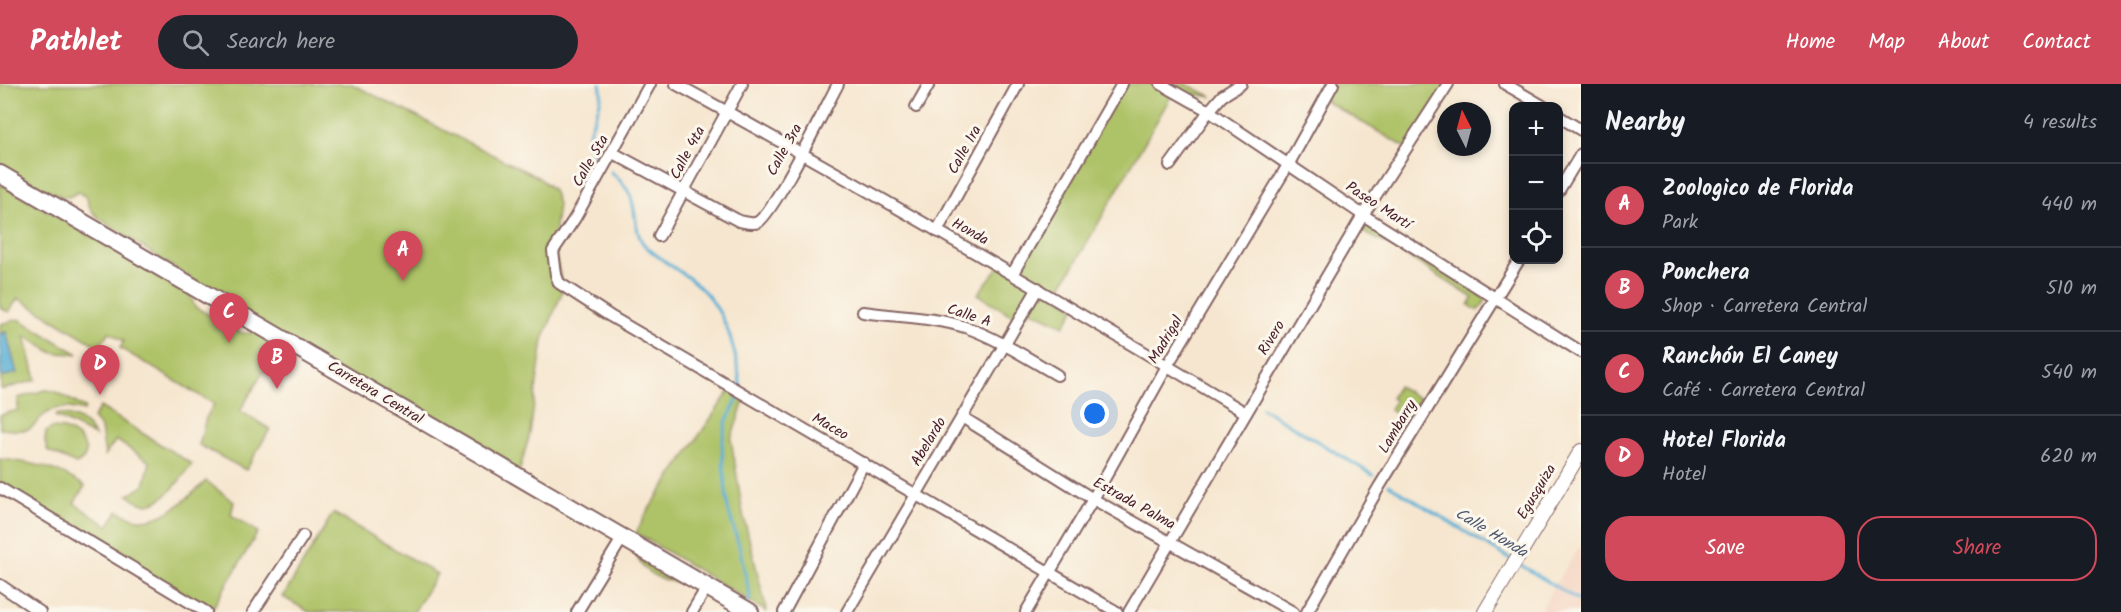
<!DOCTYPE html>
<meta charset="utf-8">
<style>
:root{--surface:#171b24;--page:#20242c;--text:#f1f3f6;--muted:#9ea1a6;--line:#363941;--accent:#d1495b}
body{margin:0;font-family:Kalam,sans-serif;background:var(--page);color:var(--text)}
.controls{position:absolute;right:18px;top:18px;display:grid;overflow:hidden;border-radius:12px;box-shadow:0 3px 9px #0003}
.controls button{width:54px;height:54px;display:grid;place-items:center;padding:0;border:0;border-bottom:2px solid var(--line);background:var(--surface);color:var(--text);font:30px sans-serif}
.compass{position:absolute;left:1437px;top:18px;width:54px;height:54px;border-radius:50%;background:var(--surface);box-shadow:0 3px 9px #0003;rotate:354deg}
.you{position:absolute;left:1095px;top:330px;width:21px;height:21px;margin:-15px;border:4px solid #fff;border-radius:50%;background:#1a73e8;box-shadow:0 0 0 9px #1a73e833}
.badge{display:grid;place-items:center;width:39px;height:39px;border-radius:50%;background:var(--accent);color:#fff;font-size:20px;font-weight:700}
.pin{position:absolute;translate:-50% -50px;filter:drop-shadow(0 2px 3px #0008)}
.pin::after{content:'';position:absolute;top:32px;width:21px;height:18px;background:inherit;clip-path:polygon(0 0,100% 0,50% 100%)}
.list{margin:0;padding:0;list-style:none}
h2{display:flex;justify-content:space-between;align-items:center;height:78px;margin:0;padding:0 24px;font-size:26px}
h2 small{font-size:20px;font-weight:400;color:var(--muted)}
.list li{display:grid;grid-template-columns:39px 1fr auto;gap:18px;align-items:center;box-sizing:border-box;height:84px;padding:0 24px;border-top:2px solid var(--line)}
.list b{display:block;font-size:22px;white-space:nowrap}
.list p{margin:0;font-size:20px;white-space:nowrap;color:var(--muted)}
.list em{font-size:20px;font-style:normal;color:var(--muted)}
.actions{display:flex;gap:12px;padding:18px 24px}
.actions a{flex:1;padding:14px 0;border:2px solid var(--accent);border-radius:24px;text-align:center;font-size:21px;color:var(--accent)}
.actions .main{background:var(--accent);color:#fff}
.icon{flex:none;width:33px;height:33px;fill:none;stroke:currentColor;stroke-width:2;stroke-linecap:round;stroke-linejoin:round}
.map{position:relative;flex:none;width:1581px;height:528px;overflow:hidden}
header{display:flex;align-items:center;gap:36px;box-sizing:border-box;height:84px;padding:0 30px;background:var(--accent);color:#fff}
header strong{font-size:28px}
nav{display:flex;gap:33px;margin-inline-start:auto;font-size:21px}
.search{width:420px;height:54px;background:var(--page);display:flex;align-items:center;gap:15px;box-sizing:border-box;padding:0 21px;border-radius:33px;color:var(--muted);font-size:22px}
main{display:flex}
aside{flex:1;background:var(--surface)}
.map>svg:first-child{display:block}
.built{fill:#f4d3c0}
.green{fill:#aec267;stroke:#7c7049;stroke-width:1.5}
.water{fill:#57aed4;stroke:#506680;stroke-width:1.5}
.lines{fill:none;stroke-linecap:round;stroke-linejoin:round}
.stream{stroke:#57aed4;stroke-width:3}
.minor-casing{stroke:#866564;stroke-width:14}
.major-casing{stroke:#866564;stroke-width:16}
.highway-casing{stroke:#866564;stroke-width:20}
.minor{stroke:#fff;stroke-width:10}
.major{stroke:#fff;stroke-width:14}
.highway{stroke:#fff;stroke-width:16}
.labels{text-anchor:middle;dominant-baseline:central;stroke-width:6;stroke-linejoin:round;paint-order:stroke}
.street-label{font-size:15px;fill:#4a1f2b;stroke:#fbf7ec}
.water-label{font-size:16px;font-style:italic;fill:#4f586f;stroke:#fbf7ec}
</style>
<header>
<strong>Pathlet</strong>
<div class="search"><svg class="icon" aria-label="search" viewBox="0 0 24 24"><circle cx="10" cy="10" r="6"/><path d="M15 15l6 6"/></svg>Search here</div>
<nav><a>Home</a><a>Map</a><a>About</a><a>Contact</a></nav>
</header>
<main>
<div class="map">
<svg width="1581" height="528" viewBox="0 0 1581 528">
<rect width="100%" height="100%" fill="#fbf7ec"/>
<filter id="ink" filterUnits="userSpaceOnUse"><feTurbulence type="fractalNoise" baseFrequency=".0167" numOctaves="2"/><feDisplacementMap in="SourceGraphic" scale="12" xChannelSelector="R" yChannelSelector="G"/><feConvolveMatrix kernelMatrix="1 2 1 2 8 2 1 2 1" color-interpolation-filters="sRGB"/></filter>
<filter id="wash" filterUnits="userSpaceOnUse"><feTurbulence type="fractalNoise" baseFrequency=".008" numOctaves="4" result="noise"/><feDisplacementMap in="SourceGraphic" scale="24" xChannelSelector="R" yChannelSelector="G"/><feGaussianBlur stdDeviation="1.35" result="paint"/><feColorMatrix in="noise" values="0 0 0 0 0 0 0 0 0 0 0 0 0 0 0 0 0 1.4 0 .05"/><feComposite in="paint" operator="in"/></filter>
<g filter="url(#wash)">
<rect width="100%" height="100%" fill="#f6e6cf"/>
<path class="built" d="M1581,461V528H1540L1554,501Z"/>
<g class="green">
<path d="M0,0H352L539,94L553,106L558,120L553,159L563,206L543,256L530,349L518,392L293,260L122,150C108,140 89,132 87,114L78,108L69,113H62L0,83Z"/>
<path d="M1122,0H1186L1212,13L1174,7L1072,185L1055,211L1075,224L1064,242L1032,227L1019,236L978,210L999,182L1013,189Z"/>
<path d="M1333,0H1448L1406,64L1324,16Z"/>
<path d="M0,100L188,207L195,223L241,249H259L279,261L240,327L270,345L246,386L199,361L206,334L214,320L120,264L124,257L109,248L99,263L18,214L9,228L0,224Z"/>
<path d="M1366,139L1485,214V218L1478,227L1469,221L1473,214L1395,164L1361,147Z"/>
<path d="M19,235L78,270L53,269L25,252L36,296L1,306L0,240Z"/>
<path d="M1398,302L1422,316L1407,339L1390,325L1395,317L1391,314Z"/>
<path d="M45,306L55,307L85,324L84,327C69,323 55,321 43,332C38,336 35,342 29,345C21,348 9,345 0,345V331L18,326V314Z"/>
<path d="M730,306L744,317L731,355L743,430L767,528L636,449L647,428Z"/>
<path d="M100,323L192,380C182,394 160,426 141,419C136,418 132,414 128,411L144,402L150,378L116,356L105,371L101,344L93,334Z"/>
<path d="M58,330C75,331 86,338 95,352L55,332Z"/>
<path d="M52,344C56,345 62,344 66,346C81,352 96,370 76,380L48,367L45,358L46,348Z"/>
<path d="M0,375C34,379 56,383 85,402L74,419L108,442L118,427C127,432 139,438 150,435C171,431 191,411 206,397L234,418L231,431L258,448L211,527L0,403Z"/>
<path d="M333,429L437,490L414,528H309L283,513Z"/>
<path d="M637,472L681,499C663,497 643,490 637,472Z"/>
</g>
<path class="water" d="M6,248L17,289L1,293L0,250Z"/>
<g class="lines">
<g class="stream">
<path d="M599,77C596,73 592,69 591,65C581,45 607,24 600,0"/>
<path d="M611,88C618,94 625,100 629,109C637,123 633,143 642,158C651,170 674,183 686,192C725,219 735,260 741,305"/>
<path d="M740,311L726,338L722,360L723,380L728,425L739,462L750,512L748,519"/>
<path d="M1262,324L1373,391"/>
<path d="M1389,401L1510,475"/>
<path d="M1519,480L1581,518"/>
</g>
</g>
</g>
<g filter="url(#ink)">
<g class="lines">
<defs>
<g id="minor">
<path d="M650,0L575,134L553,167L556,191L559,199L610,232L1117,528"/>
<path d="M676,0C869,105 1058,216 1246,329"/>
<path d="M1161,0L1209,27L1363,131L1581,268"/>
<path d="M1505,0L1543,22"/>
<path d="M916,23L929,0"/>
<path d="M1558,32L1581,46"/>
<path d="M613,69L739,137C745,138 752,141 758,138C775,127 825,24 838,0"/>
<path d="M1170,81L1209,27L1222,12L1241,0"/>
<path d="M1558,108L1581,70"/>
<path d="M937,147L1018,0"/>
<path d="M659,152L742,0"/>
<path d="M1013,189L1122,0"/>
<path d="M863,228C897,233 933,233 965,243C997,254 1027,274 1057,291"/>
<path d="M962,333L1093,415L1293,528"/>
<path d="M0,404L206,528"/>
<path d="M0,501L40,528"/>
<path d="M253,528L303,452"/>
<path d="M577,528L623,453"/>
<path d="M692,528L707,503"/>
<path d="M784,528L864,379"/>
<path d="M847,528L1038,204"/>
<path d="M1026,528L1093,415L1167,282L1288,81L1333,0"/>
<path d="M1129,528L1363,131L1448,0"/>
<path d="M1307,528L1379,403L1519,176"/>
</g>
<path id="major" d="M1485,528L1581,367"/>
<path id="highway" d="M0,90L750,528"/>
</defs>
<use href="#minor" class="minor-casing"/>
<use href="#major" class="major-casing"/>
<use href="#highway" class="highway-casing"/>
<use href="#minor" class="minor"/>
<use href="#major" class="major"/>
<use href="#highway" class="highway"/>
</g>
</g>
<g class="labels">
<g class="street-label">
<text transform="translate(785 66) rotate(-61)">Calle 3ra</text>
<text transform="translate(965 66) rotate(-61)">Calle 1ra</text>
<text transform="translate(688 69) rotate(-62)">Calle 4ta</text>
<text transform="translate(591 77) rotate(-60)">Calle 5ta</text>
<text transform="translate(1378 122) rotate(33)">Paseo Martí</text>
<text transform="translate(970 148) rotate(29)">Honda</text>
<text transform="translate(969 232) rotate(18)">Calle A</text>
<text transform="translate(1272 254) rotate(-59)">Rivero</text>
<text transform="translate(1166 256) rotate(-59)">Madrigal</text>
<text transform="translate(375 309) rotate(31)">Carretera Central</text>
<text transform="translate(830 343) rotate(30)">Maceo</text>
<text transform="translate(1398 343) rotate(-59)">Lambarry</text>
<text transform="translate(929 358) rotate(-59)">Abelardo</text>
<text transform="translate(1537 408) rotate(-59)">Egusquiza</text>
<text transform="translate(1134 420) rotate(29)">Estrada Palma</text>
</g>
<g class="water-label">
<text transform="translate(1491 449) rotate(31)">Calle Honda</text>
</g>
</g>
</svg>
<div class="controls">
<button>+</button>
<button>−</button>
<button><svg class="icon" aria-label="locate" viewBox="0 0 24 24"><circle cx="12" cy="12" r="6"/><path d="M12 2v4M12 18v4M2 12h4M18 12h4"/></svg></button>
</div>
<svg class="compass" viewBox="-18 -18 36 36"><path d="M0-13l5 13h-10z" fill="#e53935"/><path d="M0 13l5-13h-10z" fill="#9ea1a6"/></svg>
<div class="you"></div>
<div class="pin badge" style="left:403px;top:197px">A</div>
<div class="pin badge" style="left:277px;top:305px">B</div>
<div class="pin badge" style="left:229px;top:259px">C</div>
<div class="pin badge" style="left:100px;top:311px">D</div>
</div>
<aside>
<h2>Nearby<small>4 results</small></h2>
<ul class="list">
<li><span class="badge">A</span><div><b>Zoologico de Florida</b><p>Park</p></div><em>440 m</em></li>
<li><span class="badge">B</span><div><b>Ponchera</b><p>Shop · Carretera Central</p></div><em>510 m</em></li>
<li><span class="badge">C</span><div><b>Ranchón El Caney</b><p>Café · Carretera Central</p></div><em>540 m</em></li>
<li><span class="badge">D</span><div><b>Hotel Florida</b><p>Hotel</p></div><em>620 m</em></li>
</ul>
<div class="actions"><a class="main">Save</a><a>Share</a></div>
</aside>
</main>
